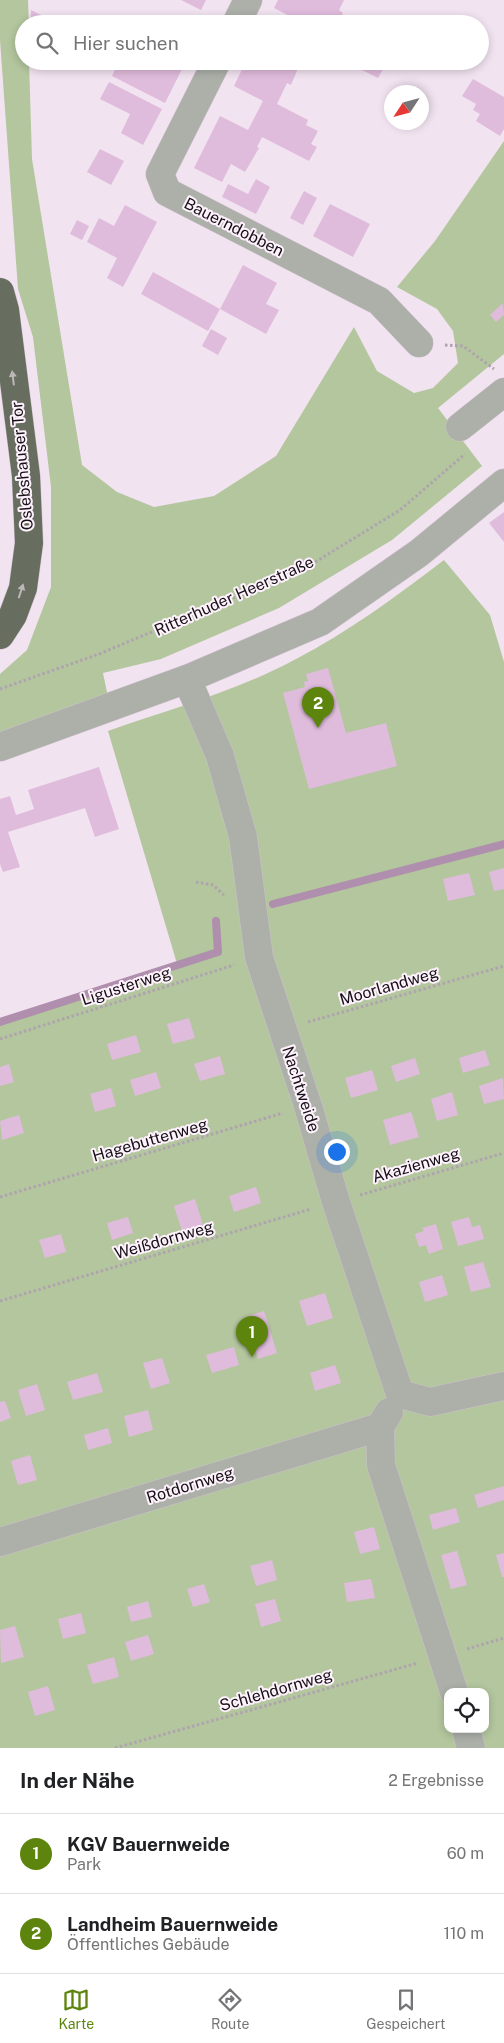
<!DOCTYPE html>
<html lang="de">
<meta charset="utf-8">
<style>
:root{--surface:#fff;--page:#f6f6f6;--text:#202124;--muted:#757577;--line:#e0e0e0;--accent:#5d850d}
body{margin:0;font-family:"Public Sans",sans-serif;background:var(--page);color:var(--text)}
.controls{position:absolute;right:15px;bottom:15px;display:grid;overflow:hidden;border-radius:10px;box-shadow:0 2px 8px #0003}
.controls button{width:45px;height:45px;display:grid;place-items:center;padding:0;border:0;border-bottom:1px solid var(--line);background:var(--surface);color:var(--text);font:25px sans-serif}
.compass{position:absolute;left:384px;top:85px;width:45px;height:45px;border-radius:50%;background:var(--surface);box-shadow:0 2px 8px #0003;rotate:234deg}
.you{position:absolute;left:336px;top:1151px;width:18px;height:18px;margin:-12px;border:4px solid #fff;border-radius:50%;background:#1a73e8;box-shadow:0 0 0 8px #1a73e833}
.badge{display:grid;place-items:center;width:32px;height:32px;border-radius:50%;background:var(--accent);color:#fff;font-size:16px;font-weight:700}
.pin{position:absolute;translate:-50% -41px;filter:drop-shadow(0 1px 2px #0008)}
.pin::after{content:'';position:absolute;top:26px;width:18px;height:15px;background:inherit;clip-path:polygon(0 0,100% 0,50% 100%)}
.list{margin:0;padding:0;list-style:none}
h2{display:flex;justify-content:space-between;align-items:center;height:65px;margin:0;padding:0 20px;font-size:21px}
h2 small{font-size:16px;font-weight:400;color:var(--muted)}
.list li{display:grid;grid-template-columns:32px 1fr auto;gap:15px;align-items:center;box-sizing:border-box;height:80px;padding:0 20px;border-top:1px solid var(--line)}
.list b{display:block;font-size:19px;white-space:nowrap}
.list p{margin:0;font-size:16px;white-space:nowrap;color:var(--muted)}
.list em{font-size:16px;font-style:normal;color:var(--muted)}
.icon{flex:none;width:28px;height:28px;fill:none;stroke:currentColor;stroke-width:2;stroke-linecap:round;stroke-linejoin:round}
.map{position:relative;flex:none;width:504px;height:1748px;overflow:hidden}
.search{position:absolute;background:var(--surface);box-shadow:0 2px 8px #0003;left:15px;right:15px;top:15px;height:55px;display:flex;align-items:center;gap:12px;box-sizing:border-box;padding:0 18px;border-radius:28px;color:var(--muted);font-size:19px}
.sheet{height:225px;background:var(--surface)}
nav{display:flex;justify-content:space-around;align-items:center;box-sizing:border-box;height:70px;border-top:1px solid var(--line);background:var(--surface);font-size:14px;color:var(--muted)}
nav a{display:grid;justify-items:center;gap:2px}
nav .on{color:var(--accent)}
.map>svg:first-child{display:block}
.green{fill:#b3c69e;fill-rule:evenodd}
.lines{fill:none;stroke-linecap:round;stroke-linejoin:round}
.stream{stroke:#b08ead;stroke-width:8}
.building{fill:#e0bcdc}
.minor-casing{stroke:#cfc1cd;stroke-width:29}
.highway-casing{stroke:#cfc1cd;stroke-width:29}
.path{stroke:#afa3ae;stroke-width:3;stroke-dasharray:2.5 2.5;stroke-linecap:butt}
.minor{stroke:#acb0a9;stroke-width:28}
.highway{stroke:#676e60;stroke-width:28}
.oneway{fill:#bab7b6}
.labels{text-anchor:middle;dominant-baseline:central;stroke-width:4;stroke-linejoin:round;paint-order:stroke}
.street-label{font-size:16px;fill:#161116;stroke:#fef2fc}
</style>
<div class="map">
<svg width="504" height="1748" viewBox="0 0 504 1748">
<rect width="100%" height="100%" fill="#f2e3f0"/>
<g class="green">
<path d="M0,0H28L29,24H24V61H29L32,159L82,465L117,492L154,507L214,496L276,456L354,327L377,371L414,393L433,388L458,363L453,331L437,309L397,287L435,241L504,141V354L438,408L482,466L392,540L279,608L161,659L103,673L108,697L0,736V674L27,650L51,587V487L33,337L18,289L0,40Z"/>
<path d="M444,560L490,615L504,662V1748H0V1021L178,967L108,731C171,709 237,691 296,659C348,632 397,596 444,560ZM448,1692H485V1729H448Z"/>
</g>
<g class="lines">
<g class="stream">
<path d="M273,904L504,844"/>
<path d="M0,1022L218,952L216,921"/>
</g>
</g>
<g class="building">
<path d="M181,0H206L201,10Z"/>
<path d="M278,0H344L339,10L343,13L338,24H314L305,19L303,23L274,8Z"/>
<path d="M31,10L59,24H30Z"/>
<path d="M119,61H186L165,103L112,76Z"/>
<path d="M246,61H301L291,85L287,83L277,104L308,120L306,125L318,131L311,144L317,147L309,161L262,137L257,147L259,148L245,172L231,164L222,182L194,168L220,116L248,130L263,101L234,86Z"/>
<path d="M326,61H342L338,68Z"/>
<path d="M344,61H367L383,69L378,78Z"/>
<path d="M473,79L504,97V129L500,136L476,121L480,114L473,110L476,104L462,96Z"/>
<path d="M109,82L162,109L143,145L121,133L130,114L100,99Z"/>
<path d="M100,149L124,161L111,185L87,172Z"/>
<path d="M256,179L270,187L256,214L222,197L228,184L248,194Z"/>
<path d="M304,191L317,198L303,225L290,218Z"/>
<path d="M330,204L370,224L353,257L313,236Z"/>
<path d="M125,205L157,222L123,287L107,278L117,258L87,242L99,218L114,226Z"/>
<path d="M77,220L89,226L82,240L70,234Z"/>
<path d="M243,265L277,283L266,304L279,310L266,334L220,309Z"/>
<path d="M153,272L220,309L208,331L141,294Z"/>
<path d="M503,303L504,315L496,322L490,315Z"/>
<path d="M211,329L227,338L218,355L202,346Z"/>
<path d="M504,512V542L489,523Z"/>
<path d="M328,668L346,733L386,723L397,766L309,789L283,693L305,687L304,682L308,681L306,674Z"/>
<path d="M99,767L119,829L95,837L85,808L8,832L20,867L3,872L0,864V799L10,796L16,815L34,809L28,790Z"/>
<path d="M504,868V889L494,891L489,872Z"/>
<path d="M469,873L475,895L448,901L443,879Z"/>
<path d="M189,1018L195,1038L173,1044L167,1024Z"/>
<path d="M136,1035L141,1052L112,1060L107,1044Z"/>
<path d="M485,1050L490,1065L463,1073L459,1058Z"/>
<path d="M220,1056L225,1074L200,1081L194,1064Z"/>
<path d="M415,1058L420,1074L396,1082L391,1066Z"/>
<path d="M9,1064L14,1082L0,1086V1067Z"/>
<path d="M372,1070L378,1090L351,1098L345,1078Z"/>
<path d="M156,1072L161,1088L135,1096L130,1080Z"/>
<path d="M503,1078L504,1099L484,1104L479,1086Z"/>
<path d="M111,1088L116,1106L95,1112L90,1094Z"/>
<path d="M452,1092L458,1115L437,1121L431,1099Z"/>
<path d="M411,1112L419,1137L390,1145L383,1120Z"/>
<path d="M19,1115L24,1133L2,1140L0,1121Z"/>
<path d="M256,1187L261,1203L234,1212L229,1196Z"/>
<path d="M195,1199L203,1225L182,1231L174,1206Z"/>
<path d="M128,1217L133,1233L112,1240L107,1223Z"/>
<path d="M469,1217L472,1227L480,1225L484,1239L458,1246L451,1222Z"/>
<path d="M436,1224L443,1249L429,1254L426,1245L419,1247L415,1234L424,1231L422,1228Z"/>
<path d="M61,1234L66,1252L45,1258L39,1240Z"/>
<path d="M483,1262L491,1287L471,1292L464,1267Z"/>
<path d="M442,1275L448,1295L425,1302L419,1282Z"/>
<path d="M325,1293L333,1318L307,1326L299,1301Z"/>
<path d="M264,1311L277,1353L258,1359L245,1317Z"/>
<path d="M234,1347L239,1365L212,1373L206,1355Z"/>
<path d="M162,1358L170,1383L151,1389L143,1363Z"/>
<path d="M335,1365L341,1383L315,1391L310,1373Z"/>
<path d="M97,1373L103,1392L73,1400L67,1382Z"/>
<path d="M37,1384L45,1410L26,1416L18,1390Z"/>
<path d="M5,1401L11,1418L0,1422V1402Z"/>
<path d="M148,1410L153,1430L129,1437L124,1416Z"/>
<path d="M108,1428L112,1443L88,1450L84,1435Z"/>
<path d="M30,1455L37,1480L18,1485L11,1461Z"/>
<path d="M504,1486V1500L478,1508L474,1495Z"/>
<path d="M456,1508L460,1522L433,1530L429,1515Z"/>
<path d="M374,1527L380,1549L360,1554L354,1532Z"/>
<path d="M457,1551L467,1585L451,1589L441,1555Z"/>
<path d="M504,1553V1577H502L496,1555Z"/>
<path d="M272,1560L277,1580L256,1586L250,1566Z"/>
<path d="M371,1579L375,1598L347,1602L344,1583Z"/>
<path d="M204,1584L210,1602L193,1607L187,1589Z"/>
<path d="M275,1599L281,1621L261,1627L255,1604Z"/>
<path d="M148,1601L152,1617L131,1622L127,1607Z"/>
<path d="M81,1613L86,1633L63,1639L58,1619Z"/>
<path d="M15,1626L24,1657L1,1663L0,1630Z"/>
<path d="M148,1635L154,1654L131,1661L125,1642Z"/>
<path d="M114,1657L119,1677L93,1684L87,1665Z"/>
<path d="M48,1686L55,1710L35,1716L28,1692Z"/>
</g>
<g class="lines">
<defs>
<g id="minor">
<path d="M236,24L248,0"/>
<path d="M217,61L160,174L167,192L379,301L419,343"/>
<path d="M460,427L504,392"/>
<path d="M187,679L220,756L243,837L259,957L308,1106L336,1202L400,1394L430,1402L504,1386"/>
<path d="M0,747L187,679L320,622L419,553L504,483"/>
<path d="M389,1412L380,1427L381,1465L454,1692"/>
<path d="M0,1542L380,1427"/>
<path d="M466,1729L471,1748"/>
</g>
<path id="highway" d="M0,292L5,310L26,476L29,543L23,588L13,615L0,635"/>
</defs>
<use href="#minor" class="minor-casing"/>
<use href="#highway" class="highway-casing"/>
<g class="path">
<path d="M445,345L463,346L494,369"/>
<path d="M0,689L99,654L307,567L400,510L465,454"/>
<path d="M196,882L213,885L224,895"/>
<path d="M308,1022L504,966"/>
<path d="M0,1039L234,965"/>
<path d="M360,1195L504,1153"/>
<path d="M0,1197L283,1113"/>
<path d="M0,1301L311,1209"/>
<path d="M467,1649L504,1638"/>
<path d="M115,1748L418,1663"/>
</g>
<use href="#minor" class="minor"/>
<use href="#highway" class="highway"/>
</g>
<defs><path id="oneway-solid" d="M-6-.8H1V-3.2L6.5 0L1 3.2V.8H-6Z" transform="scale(1.25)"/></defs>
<g class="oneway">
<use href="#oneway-solid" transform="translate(13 378) rotate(-97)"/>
<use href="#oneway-solid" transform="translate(21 591) rotate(-72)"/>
</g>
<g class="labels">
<g class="street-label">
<text transform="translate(234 227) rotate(27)">Bauerndobben</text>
<text transform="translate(22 466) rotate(-95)">Oslebshauser Tor</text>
<text transform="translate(234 596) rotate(-24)">Ritterhuder Heerstraße</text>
<text transform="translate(126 986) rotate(-18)">Ligusterweg</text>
<text transform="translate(389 986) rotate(-16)">Moorlandweg</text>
<text transform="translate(301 1089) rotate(72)">Nachtweide</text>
<text transform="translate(150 1140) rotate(-16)">Hagebuttenweg</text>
<text transform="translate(416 1165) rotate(-16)">Akazienweg</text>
<text transform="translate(164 1240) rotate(-16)">Weißdornweg</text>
<text transform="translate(190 1485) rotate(-17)">Rotdornweg</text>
<text transform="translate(276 1690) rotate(-16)">Schlehdornweg</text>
</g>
</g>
</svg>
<div class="controls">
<button><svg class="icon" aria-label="locate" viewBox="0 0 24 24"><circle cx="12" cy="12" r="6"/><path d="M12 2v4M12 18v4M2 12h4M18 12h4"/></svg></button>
</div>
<svg class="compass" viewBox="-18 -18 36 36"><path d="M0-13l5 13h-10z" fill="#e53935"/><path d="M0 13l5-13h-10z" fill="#757577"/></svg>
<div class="you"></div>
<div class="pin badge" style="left:252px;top:1357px">1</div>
<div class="pin badge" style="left:318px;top:728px">2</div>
<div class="search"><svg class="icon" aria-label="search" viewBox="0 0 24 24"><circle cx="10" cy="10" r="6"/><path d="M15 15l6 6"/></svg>Hier suchen</div>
</div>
<section class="sheet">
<h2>In der Nähe<small>2 Ergebnisse</small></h2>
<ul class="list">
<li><span class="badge">1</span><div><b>KGV Bauernweide</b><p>Park</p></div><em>60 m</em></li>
<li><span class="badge">2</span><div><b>Landheim Bauernweide</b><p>Öffentliches Gebäude</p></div><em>110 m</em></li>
</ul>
</section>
<nav>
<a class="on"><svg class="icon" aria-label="map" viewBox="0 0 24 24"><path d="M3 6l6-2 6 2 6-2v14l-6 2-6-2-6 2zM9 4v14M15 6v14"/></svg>Karte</a>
<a><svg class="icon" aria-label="directions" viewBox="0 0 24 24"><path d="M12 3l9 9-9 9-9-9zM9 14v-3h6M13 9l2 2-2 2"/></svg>Route</a>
<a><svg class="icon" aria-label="saved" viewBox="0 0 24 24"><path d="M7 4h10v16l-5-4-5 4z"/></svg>Gespeichert</a>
</nav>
